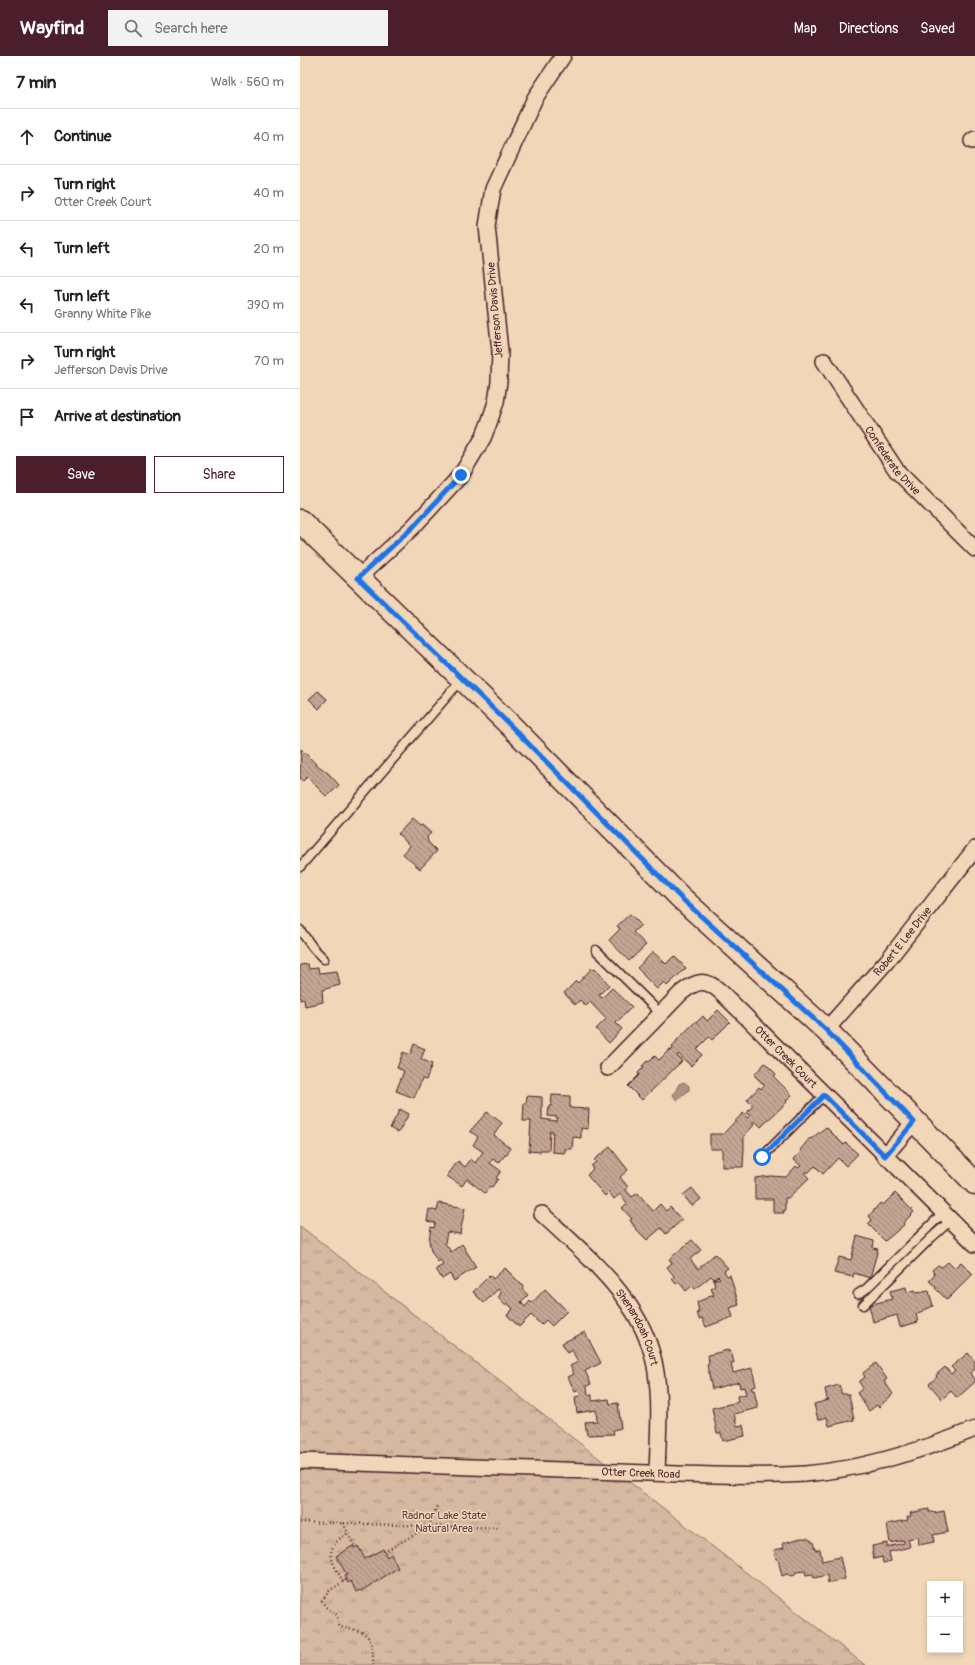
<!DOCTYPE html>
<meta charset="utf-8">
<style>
:root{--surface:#fff;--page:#f2f2f2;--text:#222;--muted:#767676;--line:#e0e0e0;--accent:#4a1f2b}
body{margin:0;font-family:Pangolin,sans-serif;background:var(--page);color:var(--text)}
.controls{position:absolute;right:12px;bottom:12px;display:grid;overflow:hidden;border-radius:0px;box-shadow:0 2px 6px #0003}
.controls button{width:36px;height:36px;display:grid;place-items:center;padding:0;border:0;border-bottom:1px solid var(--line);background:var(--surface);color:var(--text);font:20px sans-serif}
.stop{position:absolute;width:12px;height:12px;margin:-9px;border:3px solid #1a73e8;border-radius:50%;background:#fff}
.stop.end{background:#1a73e8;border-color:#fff;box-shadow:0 1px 4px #0008}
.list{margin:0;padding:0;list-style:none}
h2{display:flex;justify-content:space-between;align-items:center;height:52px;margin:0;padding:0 16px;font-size:17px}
h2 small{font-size:13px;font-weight:400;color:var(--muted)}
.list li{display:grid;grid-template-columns:26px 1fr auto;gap:12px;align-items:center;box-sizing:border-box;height:56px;padding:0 16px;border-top:1px solid var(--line)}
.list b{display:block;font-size:15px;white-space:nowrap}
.list p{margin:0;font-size:13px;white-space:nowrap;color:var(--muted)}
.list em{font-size:13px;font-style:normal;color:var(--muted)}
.actions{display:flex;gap:8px;padding:12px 16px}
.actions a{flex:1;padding:9px 0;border:1px solid var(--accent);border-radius:0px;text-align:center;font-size:14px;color:var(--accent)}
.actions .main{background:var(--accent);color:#fff}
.icon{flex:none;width:22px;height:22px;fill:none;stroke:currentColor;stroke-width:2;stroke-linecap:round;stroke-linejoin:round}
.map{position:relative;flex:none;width:675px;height:1609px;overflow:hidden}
header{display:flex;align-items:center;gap:24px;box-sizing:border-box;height:56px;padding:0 20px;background:var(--accent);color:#fff}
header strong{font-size:19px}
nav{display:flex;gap:22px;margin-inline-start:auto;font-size:14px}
.search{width:280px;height:36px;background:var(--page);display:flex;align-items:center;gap:10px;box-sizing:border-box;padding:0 14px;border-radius:0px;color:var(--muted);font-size:15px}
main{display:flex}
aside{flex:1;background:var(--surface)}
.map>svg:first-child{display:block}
.park{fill:url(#park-tufts);stroke:#906c66}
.water{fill:#b19182;stroke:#88635f}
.building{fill:url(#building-back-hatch);stroke:#4a1f2b}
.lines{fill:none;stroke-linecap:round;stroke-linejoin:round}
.service-casing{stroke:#4a1f2b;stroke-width:11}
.minor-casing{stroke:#4a1f2b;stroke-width:18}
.secondary-casing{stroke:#4a1f2b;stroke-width:25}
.path{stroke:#4a1f2b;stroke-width:2.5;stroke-dasharray:1 3;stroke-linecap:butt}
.service{stroke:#f1d7b8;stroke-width:8}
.minor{stroke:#f1d7b8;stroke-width:15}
.secondary{stroke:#f1d7b8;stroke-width:22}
.route{stroke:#1a73e8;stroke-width:5}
.labels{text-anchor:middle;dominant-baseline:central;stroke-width:3;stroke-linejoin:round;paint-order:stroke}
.street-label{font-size:11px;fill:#4a1f2b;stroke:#f1d7b8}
.park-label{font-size:11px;fill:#5f363d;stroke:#f1d7b8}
</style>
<header>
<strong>Wayfind</strong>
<div class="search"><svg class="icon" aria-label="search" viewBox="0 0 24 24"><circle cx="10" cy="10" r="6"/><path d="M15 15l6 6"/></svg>Search here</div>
<nav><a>Map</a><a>Directions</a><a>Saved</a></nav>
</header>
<main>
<aside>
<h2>7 min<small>Walk · 560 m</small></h2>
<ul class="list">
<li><svg class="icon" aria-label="ahead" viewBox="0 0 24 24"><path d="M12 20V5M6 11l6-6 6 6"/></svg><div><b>Continue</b></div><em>40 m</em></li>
<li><svg class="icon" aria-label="right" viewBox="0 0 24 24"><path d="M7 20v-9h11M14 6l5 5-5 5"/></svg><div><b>Turn right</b><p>Otter Creek Court</p></div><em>40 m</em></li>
<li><svg class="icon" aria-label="left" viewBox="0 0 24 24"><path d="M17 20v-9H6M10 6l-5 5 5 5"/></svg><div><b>Turn left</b></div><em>20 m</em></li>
<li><svg class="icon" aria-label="left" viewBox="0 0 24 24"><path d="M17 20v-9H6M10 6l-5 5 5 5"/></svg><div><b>Turn left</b><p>Granny White Pike</p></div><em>390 m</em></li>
<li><svg class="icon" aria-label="right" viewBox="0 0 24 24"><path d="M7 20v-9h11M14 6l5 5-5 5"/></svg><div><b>Turn right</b><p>Jefferson Davis Drive</p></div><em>70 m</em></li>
<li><svg class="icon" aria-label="arrive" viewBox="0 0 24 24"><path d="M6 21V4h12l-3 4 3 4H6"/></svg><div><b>Arrive at destination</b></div></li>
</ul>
<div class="actions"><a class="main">Save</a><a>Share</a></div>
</aside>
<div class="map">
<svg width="675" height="1609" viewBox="0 0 675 1609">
<defs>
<pattern id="park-tufts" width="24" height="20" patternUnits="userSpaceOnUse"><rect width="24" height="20" fill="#d6b9a0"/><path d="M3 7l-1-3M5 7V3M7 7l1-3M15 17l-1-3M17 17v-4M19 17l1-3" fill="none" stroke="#b09683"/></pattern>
<pattern id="building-back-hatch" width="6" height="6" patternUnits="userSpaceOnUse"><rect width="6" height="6" fill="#c5a693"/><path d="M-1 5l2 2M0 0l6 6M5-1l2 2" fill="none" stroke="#a28778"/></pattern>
</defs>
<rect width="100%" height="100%" fill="#f1d7b8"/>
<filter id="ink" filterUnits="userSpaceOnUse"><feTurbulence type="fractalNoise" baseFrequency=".025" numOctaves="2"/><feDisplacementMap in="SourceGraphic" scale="8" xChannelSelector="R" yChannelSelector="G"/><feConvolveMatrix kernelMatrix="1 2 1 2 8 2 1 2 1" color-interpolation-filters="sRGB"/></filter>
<g filter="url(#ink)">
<path class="park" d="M0,1170L565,1609H0Z"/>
<path class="water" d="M384,1026L389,1030V1034L379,1043H376L373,1039L379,1028Z"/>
<g class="building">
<path d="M18,635L27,643L19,653L9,643Z"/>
<path d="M1,693L16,708L28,717L39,729L27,741L7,721L3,725L0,722Z"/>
<path d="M112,763L120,770L122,769L131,777L127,781L128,786L137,795L120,813L103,798L110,790L98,778Z"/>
<path d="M330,858L341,869L333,876L346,889L329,905L309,884L320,873L317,870Z"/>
<path d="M353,896L366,908L374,900L386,912L367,930L364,926L357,933L343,919V918L337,912Z"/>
<path d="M8,908L9,913L18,912L19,917L37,915L40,929L22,934L23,946L5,950L4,943L0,944V909Z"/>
<path d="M292,912L293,913L295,912L309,929L299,939L302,942L312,932L332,951L316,967L322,973L309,987L296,973L306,963L290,946L286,950L280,944L275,949L264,937L276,925L278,927Z"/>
<path d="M418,954L430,966L412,984L409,981L397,993L402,999L391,1010L378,998L377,1000L382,1005L342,1044L328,1030L339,1019L338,1017L344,1011L342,1010L347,1005L349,1006L355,1000L359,1004L370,993L371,995L373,993L372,991L377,986L376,985L396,965L397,966L403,960L407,965Z"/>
<path d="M114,988L125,993L121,1003L132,1008L126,1024L122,1023L114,1042L96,1035L104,1015L97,1012L103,996L110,999Z"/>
<path d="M465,1007L476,1018L474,1021L492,1039L486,1045L487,1046L461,1071L455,1065L452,1067L454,1069L444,1080V1093L443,1111H422V1093H410V1078H423L443,1057L447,1062L450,1060L446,1057L453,1050L447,1044L459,1031L461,1033L464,1029L454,1019Z"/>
<path d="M252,1039L270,1040V1052L289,1053L288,1073L281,1072V1082L273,1081L272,1093H265V1097L252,1096L253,1075H250L249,1094H240V1096L229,1095L231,1065H223L224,1047H226L227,1040L242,1041V1063L256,1065L257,1061L248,1060L249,1050H251Z"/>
<path d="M100,1053L109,1058L98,1077L90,1072Z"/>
<path d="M187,1056L202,1067L194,1079L210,1092L207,1099H205L199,1107L193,1103L190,1107L201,1115L196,1122L198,1123L192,1131L190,1130L185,1137L167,1123L162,1130L147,1120L158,1105L165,1111L171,1103L175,1107L183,1096L173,1089L178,1081L170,1075Z"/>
<path d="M526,1071L544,1089L546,1087L558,1098L546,1110L538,1102L523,1118L515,1110L508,1117L506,1115L504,1117L509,1122L488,1142H485V1155H483L484,1157H474L473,1155V1143H455V1122L471,1120L486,1121L496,1110L498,1112L501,1110L493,1103L501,1095L500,1094L510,1082L511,1083Z"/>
<path d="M310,1091L328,1114L320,1121L328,1131L326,1134L332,1141L338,1137L353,1155L360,1148L366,1155L370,1151L382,1164L366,1178L361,1172L347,1184L335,1172L330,1164L332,1163L322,1152L327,1147L320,1138L314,1143L309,1136L305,1140L287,1119L293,1113L291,1110L296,1106L294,1104Z"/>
<path d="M392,1132L401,1143L392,1150L383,1139Z"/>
<path d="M595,1137L614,1156L607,1163L603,1168L604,1169L585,1185L568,1168L572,1164L569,1160L580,1147L583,1149Z"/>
<path d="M139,1147L165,1152L160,1178L147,1176L145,1187L151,1196L162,1188L176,1211L154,1225L150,1218L142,1223L136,1213L143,1209L140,1204L138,1206L131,1195L129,1184L131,1171L134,1172L135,1167L127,1165L129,1153L137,1155Z"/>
<path d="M557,1180L574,1185L573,1192L578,1193L570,1222L554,1217L553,1221L534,1217L539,1201L551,1204Z"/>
<path d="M392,1184L401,1194L390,1203L398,1213L415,1198L428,1212L424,1215L427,1220L430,1219L439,1249L430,1252L433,1261L406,1271L402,1262L399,1263L397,1256H399L397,1246L407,1242L408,1240L412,1239L414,1240L411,1232L415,1230L413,1224L420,1222L418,1220L414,1223L411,1220L395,1233L392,1230L386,1235L379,1226L376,1228L372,1223L374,1220L367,1211L372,1207L369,1203Z"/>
<path d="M648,1206L654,1212L661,1206L673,1218L647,1244L635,1232L636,1231L629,1225L635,1219L632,1214L638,1209L642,1211Z"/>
<path d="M205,1212L224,1231L222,1233L228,1239L221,1246L225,1251L230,1245L232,1247L245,1233L267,1255L252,1270L246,1264L241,1269L231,1259L219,1271L207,1259L213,1253L207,1247L205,1249L198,1242L201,1237L198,1233L184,1247L173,1236L190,1219L193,1223Z"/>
<path d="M606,1231L607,1236L615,1234L616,1237L629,1235L633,1250L616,1258L618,1266L600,1271L597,1259L573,1266L569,1249L592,1243L590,1235Z"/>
<path d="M285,1276L301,1307L285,1315L291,1328L287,1330L288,1339H292V1345L309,1343L310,1348L318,1347L321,1372L313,1374L314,1378L287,1379L285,1366L297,1365L296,1354L277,1357L275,1341L280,1340L279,1334L275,1336L268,1321L274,1318L270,1310L278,1306L272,1294L267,1297L262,1287Z"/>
<path d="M428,1294V1296L431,1295L434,1307H431L433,1317L452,1312L456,1330L451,1332L452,1334H454L458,1352L434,1358L437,1370L443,1369L445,1380L423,1385L421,1377H417L412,1352L438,1346L437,1340L446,1338L444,1331L440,1332L439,1326L412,1333L407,1309L409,1308L408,1299Z"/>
<path d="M668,1297L675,1306V1313L670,1317L675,1323V1326L657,1342L651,1335L642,1343L629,1328L637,1321L636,1319L645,1311L651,1318L655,1315L651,1311Z"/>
<path d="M576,1307L587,1323L584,1325L593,1338L579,1351L577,1349L569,1355L557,1337L563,1332L559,1326L565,1321L563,1317Z"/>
<path d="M539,1329L542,1338H549L554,1364L529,1370L527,1361L518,1364L514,1348L529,1344L527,1343L525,1333Z"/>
<path d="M629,1453V1456H633L634,1457L644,1455L648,1476L633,1479L634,1486L619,1489L618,1481L608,1483L610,1491L589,1496L591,1505L583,1507L582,1501L574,1503L572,1490L587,1487V1491L604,1487V1484L590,1487L587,1468L608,1464L607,1461L611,1460L610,1457Z"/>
<path d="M501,1482H508L513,1486L515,1494L520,1493L522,1505L540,1501L545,1523L528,1527L527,1519L514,1522L513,1518L506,1519L505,1515L496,1516L495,1519L491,1520L487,1518L482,1520L478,1503H476L474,1494L484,1492L483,1487Z"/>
<path d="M53,1490L54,1492L58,1490L65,1503L83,1493L87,1501L91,1498L98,1512L61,1535L60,1534L56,1536L51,1525L48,1527L44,1520L47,1519L36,1500Z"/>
</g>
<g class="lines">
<defs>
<g id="service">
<path d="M0,811L162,623"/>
<path d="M0,874L13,892L24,903"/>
<path d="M296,894L361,958"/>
<path d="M462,1101L524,1039"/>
<path d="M558,1238L566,1233L643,1157"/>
<path d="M563,1249L631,1182L651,1164"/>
</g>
<g id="minor">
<path d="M672,85L675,83"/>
<path id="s1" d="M524,305L597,415L675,493"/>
<path d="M58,522L113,471L161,419L183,382L189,367L196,346L199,326L200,295L187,170L193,133L235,42L263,0"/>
<path id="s2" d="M526,974L587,905L675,793"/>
<path id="s3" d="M308,1012L381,937C397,924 406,922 422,937L675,1188"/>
<path d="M585,1100L614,1066"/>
<path id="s4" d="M242,1158C290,1203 346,1247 356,1316C361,1349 358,1383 357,1417"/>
<path id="s5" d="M0,1405L378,1418C420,1419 463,1421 505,1418C564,1413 621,1395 675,1373"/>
</g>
<path id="secondary" d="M0,465L210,669L379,840L526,974L675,1127"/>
</defs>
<use href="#service" class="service-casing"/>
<use href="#minor" class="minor-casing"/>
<use href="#secondary" class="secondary-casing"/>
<g class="path">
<path d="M0,1466L198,1472"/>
<path d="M43,1467L55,1491"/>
<path d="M84,1496L129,1470L138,1449"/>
<path d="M46,1524L43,1526C31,1503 22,1493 48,1477"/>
<path d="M43,1526L30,1534L22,1545L26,1551L37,1559L38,1567L40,1571C46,1573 53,1573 59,1575C74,1580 73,1596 73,1609"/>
</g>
<use href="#service" class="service"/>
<use href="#minor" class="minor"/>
<use href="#secondary" class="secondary"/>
</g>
</g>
<g class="lines" filter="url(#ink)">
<path class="route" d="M161,419L113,471L58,522L210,669L379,840L526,974L614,1066L585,1100L524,1039L462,1101"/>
</g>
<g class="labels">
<g class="street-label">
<text transform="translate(195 254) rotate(-95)">Jefferson Davis Drive</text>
<text stroke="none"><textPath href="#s1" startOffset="121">Confederate Drive</textPath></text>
<text stroke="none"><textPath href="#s2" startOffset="117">Robert E Lee Drive</textPath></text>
<text stroke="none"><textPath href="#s3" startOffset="242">Otter Creek Court</textPath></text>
<text stroke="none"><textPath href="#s4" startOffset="150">Shenandoah Court</textPath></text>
<text stroke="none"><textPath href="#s5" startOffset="341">Otter Creek Road</textPath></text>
</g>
<g class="park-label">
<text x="144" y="1459">Radnor Lake State<tspan x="144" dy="13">Natural Area</tspan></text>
</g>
</g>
</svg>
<div class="controls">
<button>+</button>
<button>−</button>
</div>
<div class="stop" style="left:462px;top:1101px"></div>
<div class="stop end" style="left:161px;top:419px"></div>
</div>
</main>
